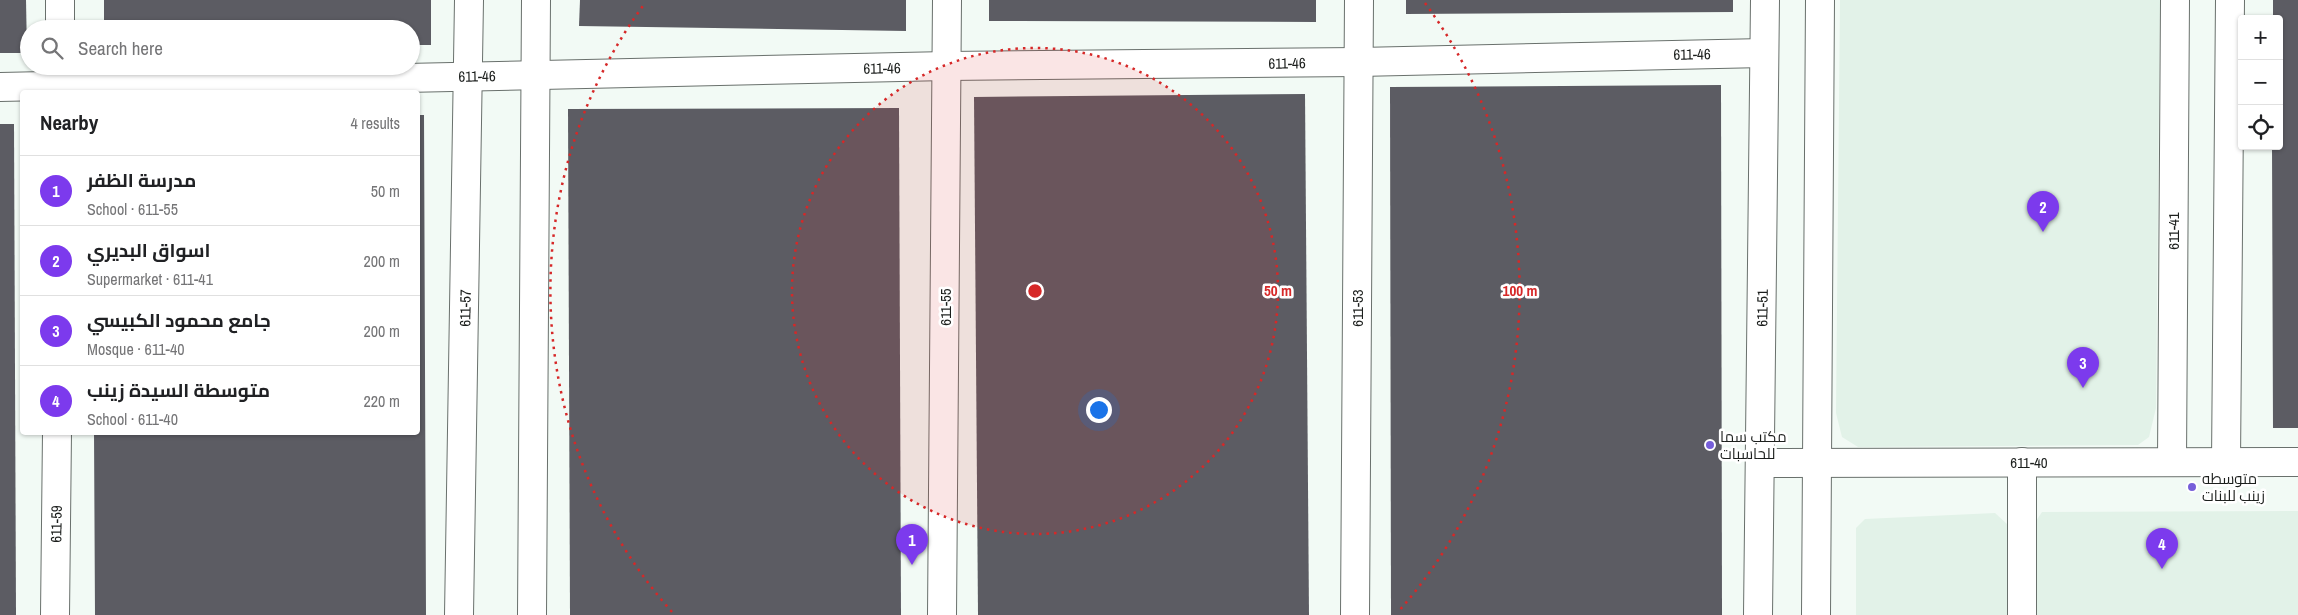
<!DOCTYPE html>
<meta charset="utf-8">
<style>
:root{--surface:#fff;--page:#f6f6f6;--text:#202124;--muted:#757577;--line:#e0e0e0;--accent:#7c3aed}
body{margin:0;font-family:"Archivo Narrow",Cairo,sans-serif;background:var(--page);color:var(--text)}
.controls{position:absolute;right:15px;top:15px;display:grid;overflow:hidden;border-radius:5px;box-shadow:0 1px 4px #0004}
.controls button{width:45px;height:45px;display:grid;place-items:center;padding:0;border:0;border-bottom:1px solid var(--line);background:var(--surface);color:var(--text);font:25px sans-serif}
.you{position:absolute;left:1098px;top:409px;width:18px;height:18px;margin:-12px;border:4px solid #fff;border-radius:50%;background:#1a73e8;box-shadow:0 0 0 8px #1a73e833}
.badge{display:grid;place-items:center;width:32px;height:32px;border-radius:50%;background:var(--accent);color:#fff;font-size:16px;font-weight:700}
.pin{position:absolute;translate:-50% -41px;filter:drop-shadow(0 1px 2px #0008)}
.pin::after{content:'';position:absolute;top:26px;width:18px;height:15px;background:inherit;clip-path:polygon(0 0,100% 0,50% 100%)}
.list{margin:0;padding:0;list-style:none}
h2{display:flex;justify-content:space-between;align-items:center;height:65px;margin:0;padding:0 20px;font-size:21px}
h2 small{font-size:16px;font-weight:400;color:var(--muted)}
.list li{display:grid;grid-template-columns:32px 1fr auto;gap:15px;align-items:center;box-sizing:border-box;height:70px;padding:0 20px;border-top:1px solid var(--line)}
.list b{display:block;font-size:19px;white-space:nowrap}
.list p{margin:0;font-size:16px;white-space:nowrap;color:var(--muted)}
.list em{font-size:16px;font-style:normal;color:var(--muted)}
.icon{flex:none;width:28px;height:28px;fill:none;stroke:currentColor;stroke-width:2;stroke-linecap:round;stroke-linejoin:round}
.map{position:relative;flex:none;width:2298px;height:615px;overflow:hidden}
.search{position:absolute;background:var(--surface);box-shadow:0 1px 4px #0004;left:20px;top:20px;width:400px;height:55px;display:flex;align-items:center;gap:12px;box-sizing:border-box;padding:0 18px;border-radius:28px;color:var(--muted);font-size:19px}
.panel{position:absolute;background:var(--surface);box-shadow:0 1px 4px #0004;left:20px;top:90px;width:400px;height:345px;border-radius:5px}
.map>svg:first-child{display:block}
.built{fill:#e2f2e8}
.building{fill:#5c5c63}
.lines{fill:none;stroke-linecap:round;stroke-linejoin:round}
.minor-casing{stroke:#69706c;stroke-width:30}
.minor{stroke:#fff;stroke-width:28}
.ring{fill:none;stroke:#d62828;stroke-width:2.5;stroke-dasharray:2.5 5}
.poi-dot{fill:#765ed9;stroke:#fff;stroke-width:2}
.labels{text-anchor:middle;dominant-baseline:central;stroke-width:5;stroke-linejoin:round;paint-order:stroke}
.street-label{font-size:15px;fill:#1c1f1d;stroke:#fff}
.poi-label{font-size:15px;fill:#1c1f1d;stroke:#fff;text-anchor:start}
.centre{fill:#d62828;stroke:#fff;stroke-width:2.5}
.ring-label{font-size:15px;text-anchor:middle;font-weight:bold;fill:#d62828;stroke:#fff;stroke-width:5;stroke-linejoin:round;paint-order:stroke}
</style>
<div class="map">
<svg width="2298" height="615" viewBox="0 0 2298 615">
<rect width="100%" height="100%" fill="#f2faf5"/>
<g class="built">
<path d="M1840,0H2160L2156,408L2149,437L2138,445L1858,447L1842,437L1836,413Z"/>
<path d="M2298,511V615H2035L2034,524L2042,512Z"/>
<path d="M1995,513L2008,525V615H1856V528L1865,519Z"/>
</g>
<g class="building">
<path d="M0,0H26L27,53H0Z"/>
<path d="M104,0H431V45H411V29H104Z"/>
<path d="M580,0H906V31L579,26Z"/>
<path d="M989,0H1316V22L989,21Z"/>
<path d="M1406,0H1733V12L1406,14Z"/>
<path d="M2273,0H2298V428H2273L2272,146H2279V19H2273Z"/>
<path d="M1721,85L1722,615H1391L1390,87Z"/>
<path d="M1305,94L1309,615H978L974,97Z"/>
<path d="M899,108L901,615H570L568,109Z"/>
<path d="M418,115H424L426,615H95L94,432H418Z"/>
<path d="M0,124H14L16,615H0Z"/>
</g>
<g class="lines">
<defs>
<g id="minor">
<path d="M60,29V0"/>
<path d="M0,87L947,66L1359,62L1764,53"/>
<path d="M2022,462V615"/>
<path d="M2172,462L2175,0"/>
<path d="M2226,462L2230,0"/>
<path d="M1760,463L2298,462"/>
<path d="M55,615L57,432"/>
<path d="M459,615L469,0"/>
<path d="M532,615L536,0"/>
<path d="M942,615L947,0"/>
<path d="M1355,615L1359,0"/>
<path d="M1758,615L1765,0"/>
<path d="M1816,615L1820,0"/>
</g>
</defs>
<use href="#minor" class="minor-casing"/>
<use href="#minor" class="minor"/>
</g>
<circle cx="1035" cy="291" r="243" fill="#d62828" fill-opacity=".12"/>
<g class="ring">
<circle cx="1035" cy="291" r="243"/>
<path d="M672 612A485 485 0 0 1 645 3M1425 3A485 485 0 0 1 1398 612"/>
</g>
<g class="poi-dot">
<circle cx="1710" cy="445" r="5"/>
<circle cx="2192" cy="487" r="5"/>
</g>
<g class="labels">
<g class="street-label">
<text transform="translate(1692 54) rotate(-1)">611-46</text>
<text transform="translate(1287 63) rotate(-1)">611-46</text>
<text transform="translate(882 68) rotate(-1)">611-46</text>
<text transform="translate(477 76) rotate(-1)">611-46</text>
<text transform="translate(2173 231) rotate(-90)">611-41</text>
<text transform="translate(945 307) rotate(-90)">611-55</text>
<text transform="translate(465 308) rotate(-89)">611-57</text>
<text transform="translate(1357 308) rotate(-90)">611-53</text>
<text transform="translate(1762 308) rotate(-89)">611-51</text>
<text x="2029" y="462">611-40</text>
<text transform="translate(56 524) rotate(-89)">611-59</text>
</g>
<g class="poi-label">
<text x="1720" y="436">مكتب سما<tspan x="1720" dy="17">للحاسبات</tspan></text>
<text x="2202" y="478">متوسطه<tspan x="2202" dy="17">زينب للبنات</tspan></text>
</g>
</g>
<circle cx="1035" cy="291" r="8" class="centre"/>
<g class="ring-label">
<text x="1278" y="296">50 m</text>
<text x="1520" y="296">100 m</text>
</g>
</svg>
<div class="controls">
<button>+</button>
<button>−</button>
<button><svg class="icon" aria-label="locate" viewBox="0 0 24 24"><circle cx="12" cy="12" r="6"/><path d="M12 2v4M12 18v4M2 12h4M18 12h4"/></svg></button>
</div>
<div class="you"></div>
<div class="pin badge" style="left:912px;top:565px">1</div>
<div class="pin badge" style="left:2043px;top:232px">2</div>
<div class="pin badge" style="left:2083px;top:388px">3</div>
<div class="pin badge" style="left:2162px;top:569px">4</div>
<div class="search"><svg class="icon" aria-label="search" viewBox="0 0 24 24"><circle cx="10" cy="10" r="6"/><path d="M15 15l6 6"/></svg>Search here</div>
<section class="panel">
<h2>Nearby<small>4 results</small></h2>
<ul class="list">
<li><span class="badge">1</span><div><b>مدرسة الظفر</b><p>School · 611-55</p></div><em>50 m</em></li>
<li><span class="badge">2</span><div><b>اسواق البديري</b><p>Supermarket · 611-41</p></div><em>200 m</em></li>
<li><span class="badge">3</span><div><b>جامع محمود الكبيسي</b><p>Mosque · 611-40</p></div><em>200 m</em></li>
<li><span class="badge">4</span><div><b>متوسطة السيدة زينب</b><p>School · 611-40</p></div><em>220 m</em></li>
</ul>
</section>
</div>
